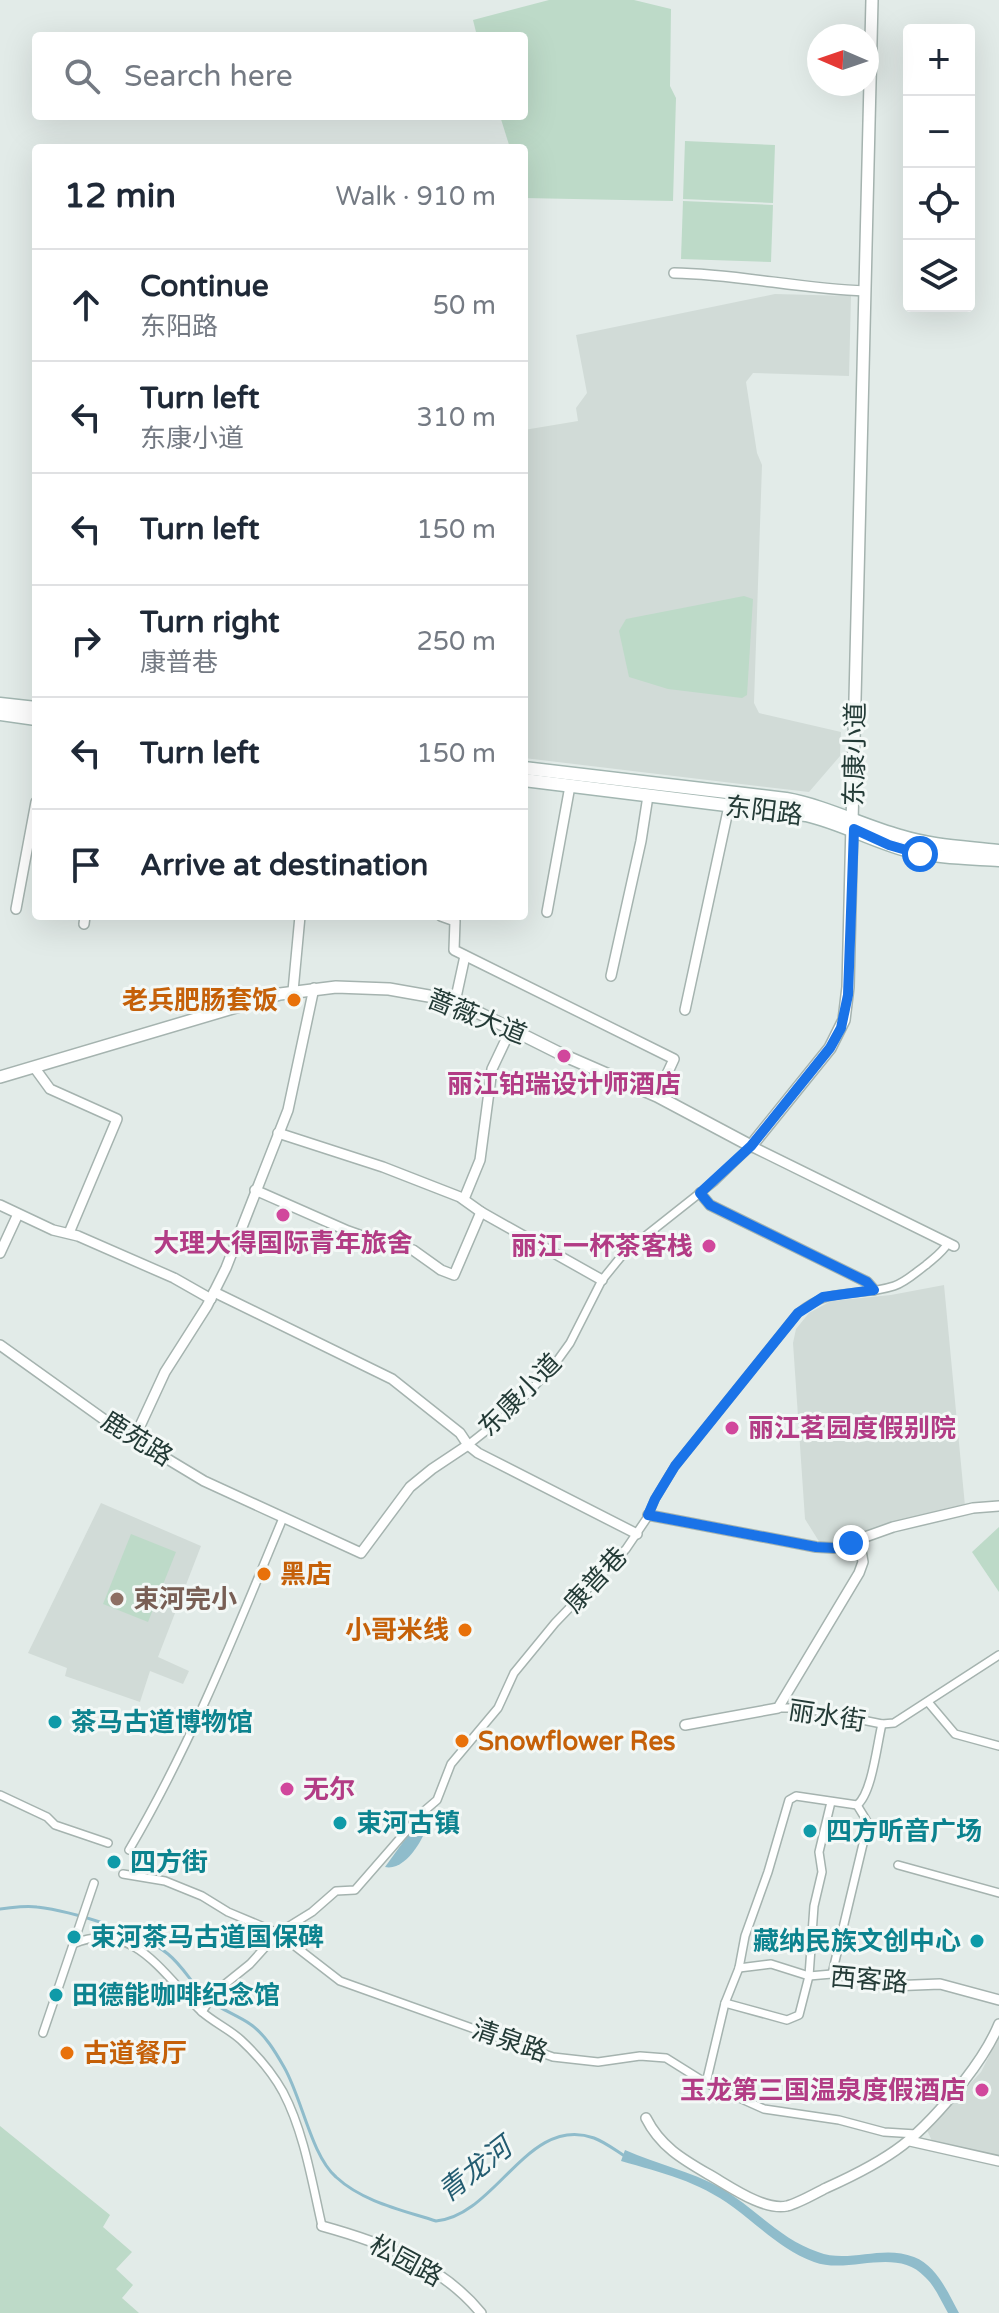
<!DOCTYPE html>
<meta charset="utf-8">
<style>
:root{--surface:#fff;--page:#f6f6f7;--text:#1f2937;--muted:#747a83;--line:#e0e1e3}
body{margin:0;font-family:"Varela Round","Noto Sans SC",sans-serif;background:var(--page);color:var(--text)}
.controls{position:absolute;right:24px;top:24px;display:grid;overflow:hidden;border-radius:8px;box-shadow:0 8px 32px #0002}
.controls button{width:72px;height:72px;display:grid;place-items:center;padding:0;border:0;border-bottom:2px solid var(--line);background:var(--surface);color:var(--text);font:40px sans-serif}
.compass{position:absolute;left:807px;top:24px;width:72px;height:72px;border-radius:50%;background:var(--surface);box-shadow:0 8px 32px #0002;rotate:272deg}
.stop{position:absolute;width:24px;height:24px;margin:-18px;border:6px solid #1a73e8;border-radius:50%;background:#fff}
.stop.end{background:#1a73e8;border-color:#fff;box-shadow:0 2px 8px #0008}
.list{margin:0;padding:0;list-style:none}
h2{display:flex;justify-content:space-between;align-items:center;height:104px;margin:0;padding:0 32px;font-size:34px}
h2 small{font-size:26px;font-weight:400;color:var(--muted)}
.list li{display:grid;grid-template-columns:52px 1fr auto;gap:24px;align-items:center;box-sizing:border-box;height:112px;padding:0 32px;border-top:2px solid var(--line)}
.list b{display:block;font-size:30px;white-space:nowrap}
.list p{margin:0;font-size:26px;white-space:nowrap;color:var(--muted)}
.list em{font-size:26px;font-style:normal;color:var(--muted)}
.icon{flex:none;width:44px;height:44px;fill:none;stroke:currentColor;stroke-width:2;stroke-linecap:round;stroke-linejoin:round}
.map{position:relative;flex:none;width:999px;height:2313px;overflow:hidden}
.search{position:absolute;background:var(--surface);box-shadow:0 8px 32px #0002;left:32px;top:32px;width:496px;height:88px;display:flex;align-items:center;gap:20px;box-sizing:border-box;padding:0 28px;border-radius:8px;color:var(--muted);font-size:30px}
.panel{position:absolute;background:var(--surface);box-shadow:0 8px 32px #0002;left:32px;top:144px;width:496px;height:776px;border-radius:8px}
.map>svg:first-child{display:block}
.built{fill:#d1dbd7}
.green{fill:#bddac8}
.water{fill:#8fbccb}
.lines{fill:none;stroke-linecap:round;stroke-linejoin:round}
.stream{stroke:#8fbccb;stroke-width:3}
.pedestrian-casing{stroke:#a5b3af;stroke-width:10}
.minor-casing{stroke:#a5b3af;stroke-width:12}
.tertiary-casing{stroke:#a5b3af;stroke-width:14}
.secondary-casing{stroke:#a2b6b1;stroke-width:15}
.pedestrian{stroke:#fff;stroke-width:7}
.minor{stroke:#fff;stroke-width:9}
.tertiary{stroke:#fff;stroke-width:11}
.secondary{stroke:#fff;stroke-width:12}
.route{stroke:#1a73e8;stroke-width:10}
.food-dot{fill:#e8710a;stroke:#f3f8f6;stroke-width:3}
.hotel-dot{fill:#d1479c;stroke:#f3f8f6;stroke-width:3}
.education-dot{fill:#8d6e63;stroke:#f3f8f6;stroke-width:3}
.culture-dot{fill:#0f9aa8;stroke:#f3f8f6;stroke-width:3}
.labels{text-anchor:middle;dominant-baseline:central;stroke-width:6;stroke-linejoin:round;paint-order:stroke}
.street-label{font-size:26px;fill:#243b37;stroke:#f3f8f6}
.food-label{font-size:26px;font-weight:bold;fill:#c56008;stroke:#f3f8f6;text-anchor:start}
.hotel-label{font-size:26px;font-weight:bold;fill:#b23c85;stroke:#f3f8f6}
.education-label{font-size:26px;font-weight:bold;fill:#785e54;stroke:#f3f8f6;text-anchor:start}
.culture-label{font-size:26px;font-weight:bold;fill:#0d838f;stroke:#f3f8f6;text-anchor:start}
.water-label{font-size:28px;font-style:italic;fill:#235c71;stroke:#f3f8f6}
</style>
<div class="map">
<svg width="999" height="2313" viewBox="0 0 999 2313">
<rect width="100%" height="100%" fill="#e2ebe8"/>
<g class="built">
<path d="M775,294L851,296L849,376L753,373L746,382L757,453L762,465L754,703L759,713L841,732L840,756L809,792L524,758V430L578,421L576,408L587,393L576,335Z"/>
<path d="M944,1285L965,1506L839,1544L820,1543L805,1519L793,1343L796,1329L809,1313L831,1301L891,1295Z"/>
<path d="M101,1503L201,1546L158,1657L189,1671L183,1684L150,1671L140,1702L65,1676L67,1668L28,1653Z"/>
<path d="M999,2036V2156L932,2141L927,2130L981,2072Z"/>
</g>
<g class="green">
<path d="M549,0H634L671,9L670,86L676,98L673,201L524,198V148H510L500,116H524V36H477L473,20Z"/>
<path d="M685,141L775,145L773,203L683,199Z"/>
<path d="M683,201L773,205L771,262L681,259Z"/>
<path d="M744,596L753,599L747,695L742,698L668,689L629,677L619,631L626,619Z"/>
<path d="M999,1527V1592L972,1552Z"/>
<path d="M131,1534L176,1552L148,1622L103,1604Z"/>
<path d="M0,2126L110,2215L103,2227L132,2252L116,2269L133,2285L122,2298L139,2313H0Z"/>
</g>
<g class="water">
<path d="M424,1813L429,1816C428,1834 406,1872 385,1867Z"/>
<path d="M625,2150C657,2164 690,2171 721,2188C755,2208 780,2239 818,2252C849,2264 882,2244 914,2257C937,2266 948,2293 959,2313H948C941,2301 935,2286 925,2277C896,2246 849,2275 814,2262C782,2250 760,2227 733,2207C698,2181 662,2173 621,2161Z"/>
</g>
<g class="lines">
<path class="stream" d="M0,1909C12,1908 24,1905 37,1907C71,1911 141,1932 168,1954C184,1967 193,1986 208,1999C221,2010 237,2015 250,2024C265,2034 276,2053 284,2067C302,2098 311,2155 336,2177C363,2202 402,2210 436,2221C496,2216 528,2114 594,2138C605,2142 615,2150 626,2157"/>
<defs>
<g id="pedestrian">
<path d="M468,1445L506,1415L552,1368L570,1343L602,1280L624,1253L715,1181L751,1146"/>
<path d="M928,1702L955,1734L999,1746"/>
<path d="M778,1708H803L882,1724L894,1723L999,1655"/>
<path d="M0,1795L47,1817L55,1825L108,1843"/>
<path d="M129,1850C191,1745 236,1631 283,1518"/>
<path d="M898,1865L999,1893"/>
<path d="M123,1874L165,1881L202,1896L228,1912L278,1933L340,1981L553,2057L598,2062L640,2056L666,2058L706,2083L764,2109L839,2120L884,2132L916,2134"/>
<path d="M73,1944C133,1918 164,1976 201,2011C213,2022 229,2029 241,2040C256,2054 273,2074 283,2092C304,2132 312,2182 322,2226"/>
<path d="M739,1968L771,1964L809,1976L832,1974L890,1986"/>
<path d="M832,1974L868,1823L857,1805"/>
<path d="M725,2003L787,2020L799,2015L809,1976L814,1906L822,1872L819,1852L831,1802"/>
<path d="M202,2012L214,1993L250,1964L278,1933L312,1912L336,1891L355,1890L423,1812L437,1800L451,1764L498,1708L514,1673L555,1623L626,1549L647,1518L655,1499L675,1466L798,1313C832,1285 857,1298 894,1286C906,1282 916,1272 926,1265C934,1258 942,1253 948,1243"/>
<path d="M43,2033L94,1883"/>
<path d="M706,2083L725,2003L739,1968L745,1936L768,1872L789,1800L796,1796L857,1805C872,1794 877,1744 882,1724"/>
</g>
<g id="minor">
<path d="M674,273C738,274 801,289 865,291"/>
<path d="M16,909L36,802"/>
<path d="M547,912L570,786"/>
<path d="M441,916L455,921L454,950L674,1059L657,1096"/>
<path d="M84,924L85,916"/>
<path d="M611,976L641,841L648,796"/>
<path d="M293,991L300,916"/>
<path d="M455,1002L465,956"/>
<path d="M685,1010L729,806"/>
<path d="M34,1067L50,1089L117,1119L69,1233"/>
<path d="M278,1133L383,1167L460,1197L481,1212L602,1280"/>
<path d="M751,1146L954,1246"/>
<path d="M255,1190L348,1231L382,1243L413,1250L441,1270L454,1275L481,1212"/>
<path d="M700,1193L710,1205L867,1282L874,1290"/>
<path d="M464,1199L480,1160L492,1069L511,1029"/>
<path d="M0,1205L53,1230L78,1236L174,1278L211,1299"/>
<path d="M0,1253L18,1214"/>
<path d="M214,1292L392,1379L460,1433L468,1445L478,1453L637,1534"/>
<path d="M0,1345L116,1428L204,1481L361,1553L410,1487L432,1469L468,1445"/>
<path d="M134,1439L165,1372L207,1306L226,1268L288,1110L314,988"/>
<path d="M648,1515L816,1547L834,1548L893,1527L973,1508L999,1506"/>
<path d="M685,1725L778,1708L859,1573L863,1562L859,1539"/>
<path d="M890,1986L940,1984L999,2000"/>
<path d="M646,2118C660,2146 682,2159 708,2174C728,2185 763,2211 787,2206C799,2203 814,2194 826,2188C893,2158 918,2139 964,2081C978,2063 990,2046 999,2024"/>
<path d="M910,2141L999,2161"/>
<path d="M322,2226C380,2242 441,2264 481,2313"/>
</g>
<path id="tertiary" d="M0,1077L280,994L336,987L389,989L440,998L469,1008L563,1055L657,1096L751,1146L830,1048L844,1020L848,987L872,0"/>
<g id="secondary">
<path d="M0,704L36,708"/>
<path d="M0,714L36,719"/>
<path d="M524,768L786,799C825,806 861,825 900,836C932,846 966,847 999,851"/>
<path d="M524,780L806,815C841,823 872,841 906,850C937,858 968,858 999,860"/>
</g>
</defs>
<use href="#pedestrian" class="pedestrian-casing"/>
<use href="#minor" class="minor-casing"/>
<use href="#tertiary" class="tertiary-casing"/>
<use href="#secondary" class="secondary-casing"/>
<use href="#pedestrian" class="pedestrian"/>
<use href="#minor" class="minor"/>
<use href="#tertiary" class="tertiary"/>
<use href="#secondary" class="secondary"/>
</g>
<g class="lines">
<path class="route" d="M851,1543L834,1548L816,1547L648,1515L655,1499L675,1466L798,1313L823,1297L874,1290L867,1282L710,1205L700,1193L751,1146L830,1048L841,1028L848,995L854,829L889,845L920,854"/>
</g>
<g class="food-dot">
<circle cx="294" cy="1000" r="8"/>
<circle cx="264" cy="1574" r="8"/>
<circle cx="465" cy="1630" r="8"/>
<circle cx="462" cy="1741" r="8"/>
<circle cx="67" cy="2053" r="8"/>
</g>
<g class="hotel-dot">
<circle cx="564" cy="1056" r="8"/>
<circle cx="283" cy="1215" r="8"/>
<circle cx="709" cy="1246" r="8"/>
<circle cx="732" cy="1428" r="8"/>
<circle cx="287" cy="1789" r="8"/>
<circle cx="982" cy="2090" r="8"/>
</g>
<circle class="education-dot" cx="117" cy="1599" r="8"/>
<g class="culture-dot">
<circle cx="55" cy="1722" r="8"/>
<circle cx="340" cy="1823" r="8"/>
<circle cx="810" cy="1831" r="8"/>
<circle cx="114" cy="1862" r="8"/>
<circle cx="74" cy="1937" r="8"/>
<circle cx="977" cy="1941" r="8"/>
<circle cx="56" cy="1995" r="8"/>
</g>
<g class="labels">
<g class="street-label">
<text transform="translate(855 754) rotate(-89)">东康小道</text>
<text transform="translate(764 811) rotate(7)">东阳路</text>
<text transform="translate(477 1017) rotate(22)">蔷薇大道</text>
<text transform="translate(520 1395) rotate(-45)">东康小道</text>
<text transform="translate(137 1439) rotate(32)">鹿苑路</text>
<text transform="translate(596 1580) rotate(-47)">康普巷</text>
<text transform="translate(827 1716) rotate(9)">丽水街</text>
<text transform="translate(869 1980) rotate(5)">西客路</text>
<text transform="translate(510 2041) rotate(19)">清泉路</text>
<text transform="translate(406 2261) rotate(28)">松园路</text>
</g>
<g class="food-label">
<text x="278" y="1000" text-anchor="end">老兵肥肠套饭</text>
<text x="280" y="1574">黑店</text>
<text x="449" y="1630" text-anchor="end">小哥米线</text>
<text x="478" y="1741">Snowflower Res</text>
<text x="83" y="2053">古道餐厅</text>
</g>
<g class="hotel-label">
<text x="564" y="1084">丽江铂瑞设计师酒店</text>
<text x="283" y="1243">大理大得国际青年旅舍</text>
<text x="693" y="1246" text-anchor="end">丽江一杯茶客栈</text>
<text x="748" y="1428" text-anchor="start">丽江茗园度假别院</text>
<text x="303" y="1789" text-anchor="start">无尔</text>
<text x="966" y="2090" text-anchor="end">玉龙第三国温泉度假酒店</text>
</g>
<g class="education-label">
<text x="133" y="1599">束河完小</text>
</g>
<g class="culture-label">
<text x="71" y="1722">茶马古道博物馆</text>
<text x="356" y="1823">束河古镇</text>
<text x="826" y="1831">四方听音广场</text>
<text x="130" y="1862">四方街</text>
<text x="90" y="1937">束河茶马古道国保碑</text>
<text x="961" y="1941" text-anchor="end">藏纳民族文创中心</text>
<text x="72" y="1995">田德能咖啡纪念馆</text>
</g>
<g class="water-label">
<text transform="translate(475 2170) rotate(-38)">青龙河</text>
</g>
</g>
</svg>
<div class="controls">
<button>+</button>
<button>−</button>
<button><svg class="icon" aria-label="locate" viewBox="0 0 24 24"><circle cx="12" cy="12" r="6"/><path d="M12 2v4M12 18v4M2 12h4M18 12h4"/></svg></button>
<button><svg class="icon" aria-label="layers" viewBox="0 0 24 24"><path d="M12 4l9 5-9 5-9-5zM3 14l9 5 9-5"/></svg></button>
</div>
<svg class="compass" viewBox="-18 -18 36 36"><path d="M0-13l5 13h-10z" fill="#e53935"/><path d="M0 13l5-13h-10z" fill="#747a83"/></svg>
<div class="stop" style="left:920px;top:854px"></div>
<div class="stop end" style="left:851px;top:1543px"></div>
<div class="search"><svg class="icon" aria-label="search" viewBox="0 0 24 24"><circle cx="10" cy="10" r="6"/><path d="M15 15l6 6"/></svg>Search here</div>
<section class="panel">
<h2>12 min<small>Walk · 910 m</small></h2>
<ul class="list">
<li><svg class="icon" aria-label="ahead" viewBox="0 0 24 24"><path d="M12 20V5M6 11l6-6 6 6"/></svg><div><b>Continue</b><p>东阳路</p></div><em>50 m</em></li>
<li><svg class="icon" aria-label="left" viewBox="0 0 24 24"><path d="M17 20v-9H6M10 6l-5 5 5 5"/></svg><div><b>Turn left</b><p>东康小道</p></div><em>310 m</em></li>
<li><svg class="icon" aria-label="left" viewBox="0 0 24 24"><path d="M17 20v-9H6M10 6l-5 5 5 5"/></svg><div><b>Turn left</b></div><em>150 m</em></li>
<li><svg class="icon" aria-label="right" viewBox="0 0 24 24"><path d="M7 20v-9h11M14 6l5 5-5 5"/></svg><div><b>Turn right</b><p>康普巷</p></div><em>250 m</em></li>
<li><svg class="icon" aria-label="left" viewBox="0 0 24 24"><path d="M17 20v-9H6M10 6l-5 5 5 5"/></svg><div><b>Turn left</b></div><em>150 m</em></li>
<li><svg class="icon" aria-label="arrive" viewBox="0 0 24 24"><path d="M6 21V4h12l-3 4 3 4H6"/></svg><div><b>Arrive at destination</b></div></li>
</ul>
</section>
</div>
